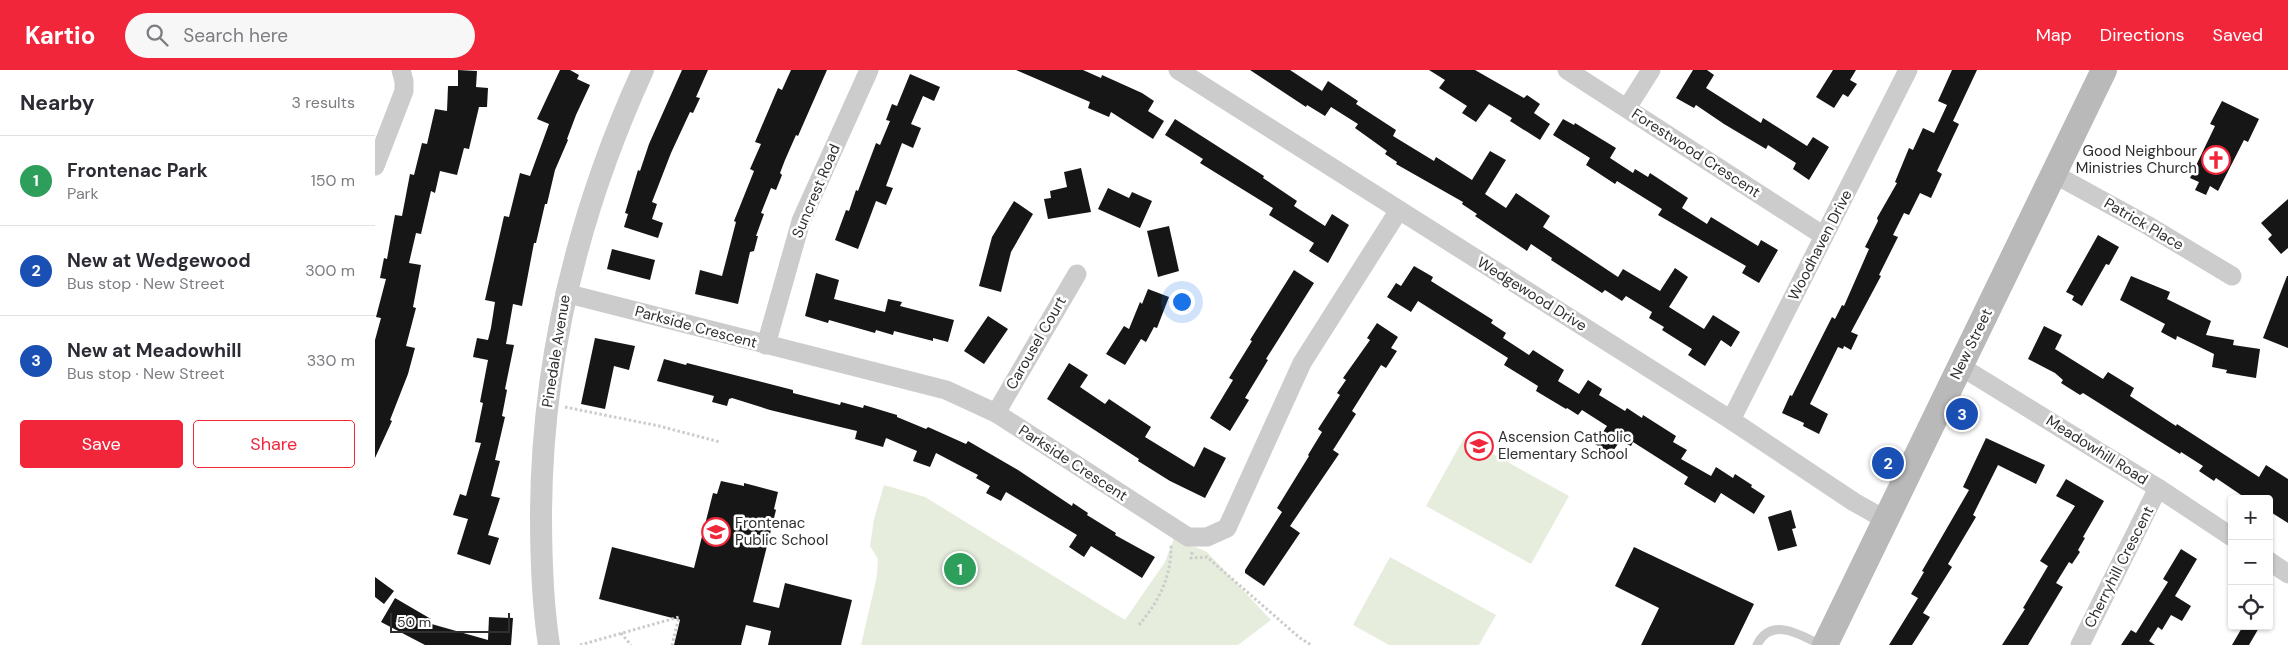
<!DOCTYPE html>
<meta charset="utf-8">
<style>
:root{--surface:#fff;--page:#f7f7f7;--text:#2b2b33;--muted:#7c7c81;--line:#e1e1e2;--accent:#f2263b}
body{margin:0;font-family:"DM Sans",sans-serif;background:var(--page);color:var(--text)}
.controls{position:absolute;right:15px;bottom:15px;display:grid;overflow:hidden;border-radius:5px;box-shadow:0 1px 4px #0004}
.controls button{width:45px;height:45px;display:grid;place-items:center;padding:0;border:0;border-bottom:1px solid var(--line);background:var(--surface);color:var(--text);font:25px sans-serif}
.scale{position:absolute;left:15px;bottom:12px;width:120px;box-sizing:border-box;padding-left:5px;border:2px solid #2f2f2f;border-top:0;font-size:14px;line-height:18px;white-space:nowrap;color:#2f2f2f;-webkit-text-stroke:4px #fff;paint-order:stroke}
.you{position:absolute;left:806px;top:231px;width:18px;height:18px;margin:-12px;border:4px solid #fff;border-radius:50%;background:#1a73e8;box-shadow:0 0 0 8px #1a73e833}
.badge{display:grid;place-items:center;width:32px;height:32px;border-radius:50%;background:var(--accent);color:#fff;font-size:16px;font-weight:700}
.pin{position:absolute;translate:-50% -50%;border:2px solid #fff;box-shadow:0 1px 5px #0006}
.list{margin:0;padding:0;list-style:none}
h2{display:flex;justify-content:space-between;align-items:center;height:65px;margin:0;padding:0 20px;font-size:21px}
h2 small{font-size:16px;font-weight:400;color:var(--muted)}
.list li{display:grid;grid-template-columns:32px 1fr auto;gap:15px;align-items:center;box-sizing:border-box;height:90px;padding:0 20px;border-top:1px solid var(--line)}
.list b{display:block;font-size:19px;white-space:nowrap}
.list p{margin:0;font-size:16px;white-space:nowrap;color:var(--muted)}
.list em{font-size:16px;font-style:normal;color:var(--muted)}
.actions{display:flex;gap:10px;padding:15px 20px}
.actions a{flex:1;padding:11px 0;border:1px solid var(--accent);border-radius:5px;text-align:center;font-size:18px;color:var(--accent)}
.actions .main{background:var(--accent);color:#fff}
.icon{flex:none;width:28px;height:28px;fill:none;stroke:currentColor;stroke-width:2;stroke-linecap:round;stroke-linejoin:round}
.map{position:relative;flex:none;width:1913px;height:575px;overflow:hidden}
header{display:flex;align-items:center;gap:30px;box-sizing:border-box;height:70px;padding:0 25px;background:var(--accent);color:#fff}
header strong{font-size:24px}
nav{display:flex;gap:28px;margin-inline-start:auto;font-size:18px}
.search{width:350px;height:45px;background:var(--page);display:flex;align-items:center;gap:12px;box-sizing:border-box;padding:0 18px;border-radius:28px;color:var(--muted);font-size:19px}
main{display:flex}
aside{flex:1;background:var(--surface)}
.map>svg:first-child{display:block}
.green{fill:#e6eddc}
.building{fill:#161616}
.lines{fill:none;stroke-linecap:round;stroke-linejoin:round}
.path{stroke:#ccc;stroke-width:3;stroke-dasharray:2.5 2.5;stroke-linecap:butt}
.service{stroke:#ccc;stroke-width:9}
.minor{stroke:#ccc;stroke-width:19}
.tertiary{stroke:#ccc;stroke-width:22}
.secondary{stroke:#b9b9b9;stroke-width:26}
.labels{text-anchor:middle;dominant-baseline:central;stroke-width:5;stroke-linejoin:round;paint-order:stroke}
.poi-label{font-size:15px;fill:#2f2f2f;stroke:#fff;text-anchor:start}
.street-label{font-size:15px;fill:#2f2f2f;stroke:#fff}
</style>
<header>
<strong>Kartio</strong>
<div class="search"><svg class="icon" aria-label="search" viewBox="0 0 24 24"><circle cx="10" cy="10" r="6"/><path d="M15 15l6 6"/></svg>Search here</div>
<nav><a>Map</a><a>Directions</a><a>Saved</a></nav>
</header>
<main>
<aside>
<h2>Nearby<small>3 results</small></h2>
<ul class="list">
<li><span class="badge" style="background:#2e9e5b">1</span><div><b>Frontenac Park</b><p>Park</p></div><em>150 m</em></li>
<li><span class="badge" style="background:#1a4fb4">2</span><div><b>New at Wedgewood</b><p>Bus stop · New Street</p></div><em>300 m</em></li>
<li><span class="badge" style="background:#1a4fb4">3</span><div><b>New at Meadowhill</b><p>Bus stop · New Street</p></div><em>330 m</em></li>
</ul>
<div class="actions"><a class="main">Save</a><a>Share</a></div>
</aside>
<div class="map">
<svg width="1913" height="575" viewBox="0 0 1913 575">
<rect width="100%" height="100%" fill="#fff"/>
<g class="green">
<path d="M1089,368L1194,426L1156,494L1051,436Z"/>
<path d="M509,415L550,427L750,550L790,492L799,468L832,482L896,550L863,575H486L502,506L503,489L495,476L499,449Z"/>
<path d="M1015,487L1121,545L1104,575H1014L978,555Z"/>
</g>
<g class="building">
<path d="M83,0L102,1L101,17L113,18L112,37H104L94,79L89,78L82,105L65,101L60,123L56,121L46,164L41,163L34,193L46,195L38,237L41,238L31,276L40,278L33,304L15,350L17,351L0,388V270L6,248L1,247L11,209L5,208L9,188L12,189L20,145L27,146L35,104L39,105L47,73L52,74L60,39L72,41L73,16H83Z"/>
<path d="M185,0H195L204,5L202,9L215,15L201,45L192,69L193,70L180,100L172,134H170L161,173H159L147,236L138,234L131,274L139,275L130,319L132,320L127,346L130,347L120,390L125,391L116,426L125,428L113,465L124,468L115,495L82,484L93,449L78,445L85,424L91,426L106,373L100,372L108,333L105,332L113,290L98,287L102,268L113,270L116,258L120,232L110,230L129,146L134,147L145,103L155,106L174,54L162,49Z"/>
<path d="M307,0H333L321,27L325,28L318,43L315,42L296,83L277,132L282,134L277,149L288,153L283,168L249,157L253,144L250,143L263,100L265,101L274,74Z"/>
<path d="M416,0H452L423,66L421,65L410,90L405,103L407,105L401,120L396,118L386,143L389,144L381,166H383L379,181L375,182L363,234L320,224L325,200L347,206L361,152L359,151L379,101L375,99L386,74L380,72L403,18L407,20Z"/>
<path d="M641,0H708L726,8L727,5L767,23L779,31L773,41L789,51L778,69L736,42L734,47L713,38L715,32Z"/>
<path d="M875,0H915L947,21L953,11L983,31L981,34L1021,60L1018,66L1059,91L1061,87L1097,110L1115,81L1131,90L1110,124L1131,138L1141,123L1175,146L1168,157L1243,207L1248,199L1285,221L1300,198L1313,207L1294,237L1329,259L1338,245L1365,262L1356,277L1346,270L1330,296L1313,285L1317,279L1287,260L1289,257L1274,248L1277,242L1251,226L1247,231L1230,220L1227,223L1176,190L1177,188L1156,174L1152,181L1100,146L1102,144L1087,134L1088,132L1021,94L1022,92L1010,84L1012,81L980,58L983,54L956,37L950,46L932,35L931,37Z"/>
<path d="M1054,0H1100L1149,28L1152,25L1165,34L1159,43L1175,54L1165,70L1135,51L1137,48L1114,34L1101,52L1087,43L1092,36L1064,18L1070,10Z"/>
<path d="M1318,0H1332L1339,5L1331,18L1386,53L1388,48L1432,76L1438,67L1454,77L1434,110L1418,99L1421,93L1393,75L1391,79L1349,54L1321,35L1319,38L1301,28Z"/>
<path d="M1458,0H1481L1475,10L1482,14L1473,27L1468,24L1459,38L1441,27Z"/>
<path d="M1577,0H1602L1578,51L1584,54L1562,101L1567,104L1556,128L1545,123L1534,145L1529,143L1518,165L1523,167L1504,205L1506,206L1476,262L1483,265L1476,280L1469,276L1468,279L1463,277L1435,334L1453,344L1444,364L1428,356L1429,353L1407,343L1415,325L1417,326L1457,247L1460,249L1467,235L1469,236L1494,179L1490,177L1503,151L1502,148L1522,113L1520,112L1534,78L1538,80L1548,58L1559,63L1572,35L1563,31Z"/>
<path d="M535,4L565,17L559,31L548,26L536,54L546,58L538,78L527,73L511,116L518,118L511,135L501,131L483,179L460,170L471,140L474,141L481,120L483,121L501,73L505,75L515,51L511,50L517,34L522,36Z"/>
<path d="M1847,31L1884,49L1873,72L1869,70L1843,121L1835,116L1831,125L1820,120L1824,112L1815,108L1840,56L1835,54Z"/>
<path d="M800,49L889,106L888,108L922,131L919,136L950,156L957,144L974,155L953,193L934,181L939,173L894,145L898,138L825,93L828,89L790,65Z"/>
<path d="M1188,49L1199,55L1200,53L1241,78L1235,88L1258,103L1260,99L1273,107L1275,103L1313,128L1307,138L1332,154L1336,147L1383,176L1386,170L1403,180L1384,213L1367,203L1371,196L1283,145L1287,139L1242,111L1240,114L1211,95L1215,88L1178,65Z"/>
<path d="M706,98L716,142L673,149L669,129L676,128L675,121L692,117L689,102Z"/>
<path d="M733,118L754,128L757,122L777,131L765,158L723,139Z"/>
<path d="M1913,129V178L1906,184L1893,169L1897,165L1886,153Z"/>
<path d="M639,131L658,144L636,182L626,222L604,216L617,167Z"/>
<path d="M794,156L804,201L783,207L772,161Z"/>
<path d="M1723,165L1744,177L1734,195L1731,194L1707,236L1697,230L1699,226L1691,222Z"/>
<path d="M237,179L280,190L275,210L232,199Z"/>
<path d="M1039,196L1058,207L1056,211L1118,250L1116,253L1131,263L1128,268L1154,285L1158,280L1189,300L1183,311L1204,324L1213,310L1227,319L1224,325L1250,341L1252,338L1267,348L1268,345L1301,366L1298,372L1312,380L1306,389L1336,406L1341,397L1358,408L1360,404L1377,415L1376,417L1390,426L1379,444L1346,423L1340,433L1309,414L1313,407L1258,372L1256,376L1245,371L1236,384L1220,374L1232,356L1207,340L1203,345L1192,338L1191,339L1161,321L1163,316L1129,295L1133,288L1043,231L1036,242L1012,227L1021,213L1026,216Z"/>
<path d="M919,200L939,213L891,289L893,290L870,328L874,330L855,361L835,348L858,310L854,308L877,271L875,270Z"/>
<path d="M441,203L464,210L459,229L510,242L513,229L527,232L525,236L579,250L573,272L558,268V271L519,261L518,265L501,260L500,263L454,250L453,253L430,246Z"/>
<path d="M1756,206L1795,222L1792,229L1836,251L1831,265L1859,270L1858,275L1885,279L1881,308L1851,303L1852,300L1837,297L1839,284L1802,266L1801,270L1786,262L1790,254L1745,230Z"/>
<path d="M1912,206H1913V278L1888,268Z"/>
<path d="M773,219L794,227L782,258L779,257L771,272L766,269L750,295L731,284L749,256L754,259L765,232L767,234Z"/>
<path d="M613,246L633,259L609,294L589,281Z"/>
<path d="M1002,253L1023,267L1016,278L1022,281L1011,298L1006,295L977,341L981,344L958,380L964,384L915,456L925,463L889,516L870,503V500L907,442L902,438L934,386L933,385L947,362L943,359L965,325L962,323L971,310L968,308L995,270L992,268Z"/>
<path d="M1669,256L1687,265L1680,279L1728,309L1733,302L1759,318L1755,326L1801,356L1802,354L1884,407L1891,395L1913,409V453L1894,441V429H1872L1841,408L1839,411L1824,401L1828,396L1806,382L1805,384L1708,323L1705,325L1686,313L1688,310L1680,303L1653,289Z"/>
<path d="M220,268L260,276L254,300L239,296L230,339L206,334Z"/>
<path d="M289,289L311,295L312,293L418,320V323L465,335L466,332L488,338L489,335L522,345V347L551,359L553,357L591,374L593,371L643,400L697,436L698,433L713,443L712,445L741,463L740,465L780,487L767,508L716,476L709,487L694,477L702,465L631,422L626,431L611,423L615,416L601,408L603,405L561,383L555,397L538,391L542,381L511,368L508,377L480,369L482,361L395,340L357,328L354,329L352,336L337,332L339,326L282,311Z"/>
<path d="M694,293L713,305L705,317L730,334L734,329L776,357L770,367L819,397L829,377L851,388L830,428L795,411L763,391L764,389L672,329Z"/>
<path d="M1611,368L1670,395L1661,414L1623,395L1598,445L1601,447L1573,494L1577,497L1548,543L1555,547L1537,575H1514L1543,528L1536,524L1549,502L1547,501L1594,420L1588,417Z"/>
<path d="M1691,409L1729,431L1708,467L1710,468L1703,480L1705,482L1697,494L1694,492L1681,513L1688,517L1653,575H1627L1650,539L1648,538L1673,496L1665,491L1700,436L1681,426Z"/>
<path d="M346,411L369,416V413L403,422L399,439L401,440L378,532L404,538L410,513L477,530L466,575H393L396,561L371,555L366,575H299L305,550L224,529L237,477L319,498L338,423L342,424Z"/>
<path d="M1416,440L1421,458L1417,459L1422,476L1403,481L1393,447Z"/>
<path d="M1259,477L1379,534L1359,575H1266L1284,538L1240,516Z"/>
<path d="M1806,479L1822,489L1800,526L1816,536L1807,551L1796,545L1787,560L1783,557L1774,571L1780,575H1746L1756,560L1761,563L1793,512L1788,509Z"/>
<path d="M0,507L19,521L9,534L0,527Z"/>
<path d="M20,528L56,549L53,553L113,570L114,547L138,548L136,575H50L6,552Z"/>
<path d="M1868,556H1885L1874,575H1857Z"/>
</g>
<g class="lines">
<g class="path">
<path d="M190,337L284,356L345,372"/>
<path d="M817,482L816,488L832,487L925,568L936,575"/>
<path d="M764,555C784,531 797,506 796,474"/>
<path d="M246,563L256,575"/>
<path d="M205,575L304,547L297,575"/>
</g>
<path class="service" d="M1382,575C1396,546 1426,565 1446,575"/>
<g class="minor">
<path d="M803,0L1356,350L1479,432L1511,450"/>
<path d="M1192,0L1449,166"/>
<path d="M1252,38L1276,0"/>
<path d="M0,96L29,21V11L26,0"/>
<path d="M1679,104L1772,155L1857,206"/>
<path d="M190,223L571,320L621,343L813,467H832L852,458L927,293L1024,140"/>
<path d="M391,275L426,151L494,0"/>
<path d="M1585,296L1783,418L1857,467"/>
<path d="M621,343L702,204"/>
<path d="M1356,350L1533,0"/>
<path d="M1894,491L1913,504"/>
<path d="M1705,575L1783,418"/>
</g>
<path class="tertiary" d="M174,575C167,531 166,487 166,443C167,288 204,140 268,0"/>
<path class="secondary" d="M1450,575L1729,0"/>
</g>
<defs>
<symbol id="church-ring" viewBox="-11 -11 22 22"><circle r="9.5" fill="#fff" stroke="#f2263b" stroke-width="1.5"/><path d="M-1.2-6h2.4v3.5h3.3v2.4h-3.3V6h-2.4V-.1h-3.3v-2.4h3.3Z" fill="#f2263b"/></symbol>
<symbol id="school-ring" viewBox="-11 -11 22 22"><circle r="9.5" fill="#fff" stroke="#f2263b" stroke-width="1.5"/><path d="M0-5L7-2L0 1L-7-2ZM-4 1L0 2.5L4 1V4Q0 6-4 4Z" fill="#f2263b"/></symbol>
</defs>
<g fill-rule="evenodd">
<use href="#church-ring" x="1825" y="74" width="32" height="32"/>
<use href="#school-ring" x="1088" y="360" width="32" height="32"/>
<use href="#school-ring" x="325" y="446" width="32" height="32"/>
</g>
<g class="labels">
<g class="poi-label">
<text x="1822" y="81" text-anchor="end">Good Neighbour<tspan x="1822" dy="17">Ministries Church</tspan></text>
<text x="1123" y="367">Ascension Catholic<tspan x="1123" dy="17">Elementary School</tspan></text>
<text x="360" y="453">Frontenac<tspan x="360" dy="17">Public School</tspan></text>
</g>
<g class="street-label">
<text transform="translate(1321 83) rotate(33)">Forestwood Crescent</text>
<text transform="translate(441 121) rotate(-67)">Suncrest Road</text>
<text transform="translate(1769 154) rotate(30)">Patrick Place</text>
<text transform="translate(1445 175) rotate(-63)">Woodhaven Drive</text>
<text transform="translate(1157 224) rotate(32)">Wedgewood Drive</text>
<text transform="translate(321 257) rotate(15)">Parkside Crescent</text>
<text transform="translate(661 273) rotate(-60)">Carousel Court</text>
<text transform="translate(1596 274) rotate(-64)">New Street</text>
<text transform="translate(181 281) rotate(-81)">Pinedale Avenue</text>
<text transform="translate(1722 380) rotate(32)">Meadowhill Road</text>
<text transform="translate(698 393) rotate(33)">Parkside Crescent</text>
<text transform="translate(1744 497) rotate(-63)">Cherryhill Crescent</text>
</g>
</g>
</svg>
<div class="controls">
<button>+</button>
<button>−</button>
<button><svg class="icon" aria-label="locate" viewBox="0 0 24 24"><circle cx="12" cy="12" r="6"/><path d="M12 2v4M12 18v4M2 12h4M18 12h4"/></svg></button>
</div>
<div class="scale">50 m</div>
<div class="you"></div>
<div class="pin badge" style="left:585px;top:499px;background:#2e9e5b">1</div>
<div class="pin badge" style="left:1513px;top:393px;background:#1a4fb4">2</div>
<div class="pin badge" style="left:1587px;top:344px;background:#1a4fb4">3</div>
</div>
</main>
